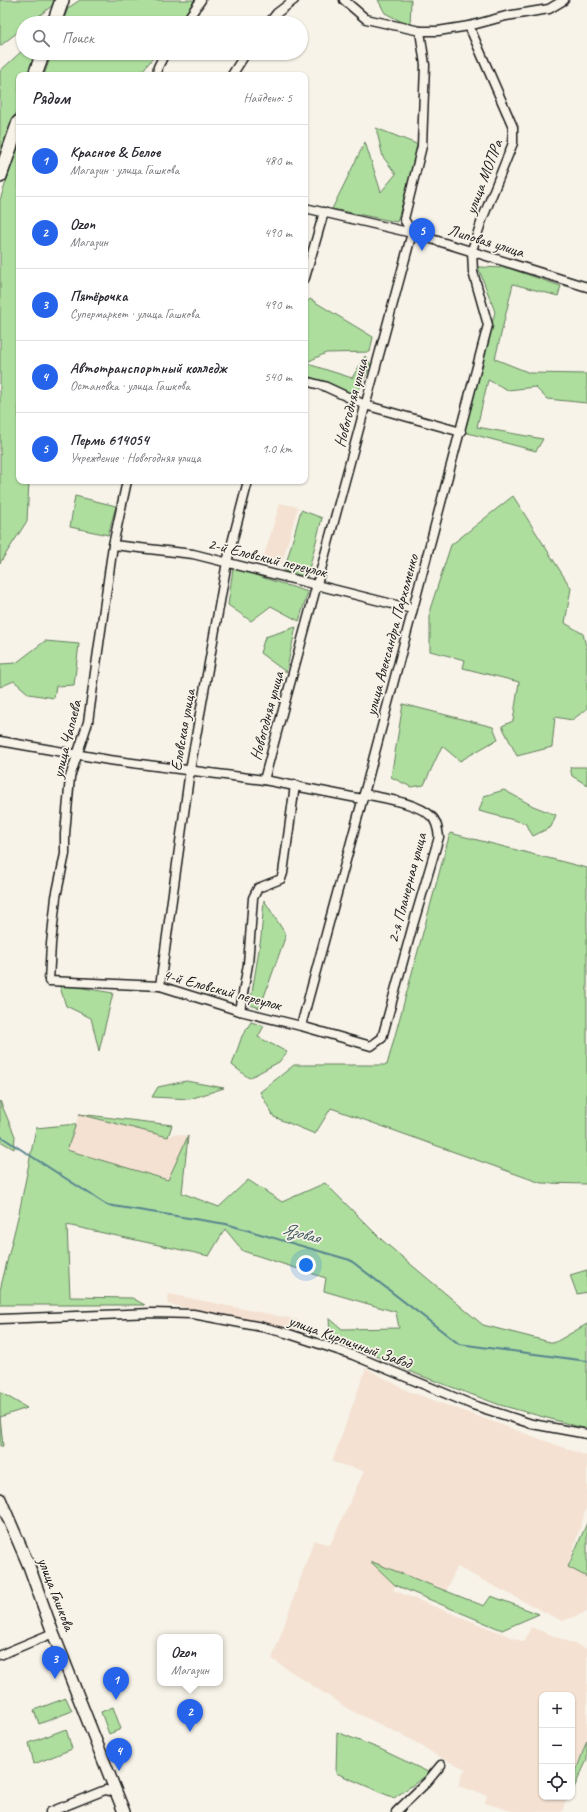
<!DOCTYPE html>
<html lang="ru">
<meta charset="utf-8">
<style>
:root{--surface:#fff;--page:#f2f2f3;--text:#2b2b33;--muted:#7c7c81;--line:#e1e1e2;--accent:#2563eb}
body{margin:0;font-family:Caveat,sans-serif;background:var(--page);color:var(--text)}
.controls{position:absolute;right:12px;bottom:12px;display:grid;overflow:hidden;border-radius:8px;box-shadow:0 1px 3px #0004}
.controls button{width:36px;height:36px;display:grid;place-items:center;padding:0;border:0;border-bottom:1px solid var(--line);background:var(--surface);color:var(--text);font:20px sans-serif}
.you{position:absolute;left:306px;top:1265px;width:14px;height:14px;margin:-10px;border:3px solid #fff;border-radius:50%;background:#1a73e8;box-shadow:0 0 0 6px #1a73e833}
.badge{display:grid;place-items:center;width:26px;height:26px;border-radius:50%;background:var(--accent);color:#fff;font-size:13px;font-weight:700}
.pin{position:absolute;translate:-50% -33px;filter:drop-shadow(0 1px 2px #0008)}
.pin::after{content:'';position:absolute;top:21px;width:14px;height:12px;background:inherit;clip-path:polygon(0 0,100% 0,50% 100%)}
.popup{position:absolute;left:157px;top:1634px;width:66px;height:52px;box-sizing:border-box;display:grid;place-content:center;border-radius:8px;background:var(--surface);filter:drop-shadow(0 1px 3px #0005);font-size:13px;white-space:nowrap;color:var(--muted)}
.popup b{font-size:15px;color:var(--text)}
.popup::after{content:'';position:absolute;left:50%;top:100%;margin-left:-8px;border:8px solid transparent;border-top-color:var(--surface)}
.list{margin:0;padding:0;list-style:none}
h2{display:flex;justify-content:space-between;align-items:center;height:52px;margin:0;padding:0 16px;font-size:17px}
h2 small{font-size:13px;font-weight:400;color:var(--muted)}
.list li{display:grid;grid-template-columns:26px 1fr auto;gap:12px;align-items:center;box-sizing:border-box;height:72px;padding:0 16px;border-top:1px solid var(--line)}
.list b{display:block;font-size:15px;white-space:nowrap}
.list p{margin:0;font-size:13px;white-space:nowrap;color:var(--muted)}
.list em{font-size:13px;font-style:normal;color:var(--muted)}
.icon{flex:none;width:22px;height:22px;fill:none;stroke:currentColor;stroke-width:2;stroke-linecap:round;stroke-linejoin:round}
.map{position:relative;flex:none;width:587px;height:1812px;overflow:hidden}
.search{position:absolute;background:var(--surface);box-shadow:0 1px 3px #0004;left:16px;top:16px;width:292px;height:44px;display:flex;align-items:center;gap:10px;box-sizing:border-box;padding:0 14px;border-radius:22px;color:var(--muted);font-size:15px}
.panel{position:absolute;background:var(--surface);box-shadow:0 1px 3px #0004;left:16px;top:72px;width:292px;height:412px;border-radius:8px}
.map>svg:first-child{display:block}
.built{fill:#f4e1d2}
.green{fill:#adde9e;stroke:#647d5d}
.lines{fill:none;stroke-linecap:round;stroke-linejoin:round}
.stream{stroke:#56848f;stroke-width:2}
.street-casing{stroke:#1c1c1c;stroke-width:11}
.secondary-casing{stroke:#1c1c1c;stroke-width:14}
.primary-casing{stroke:#1c1c1c;stroke-width:16}
.street{stroke:#f7f3e8;stroke-width:8}
.secondary{stroke:#f7f3e8;stroke-width:11}
.primary{stroke:#f7f3e8;stroke-width:13}
.labels{text-anchor:middle;dominant-baseline:central;stroke-width:3.5;stroke-linejoin:round;paint-order:stroke}
.street-label{font-size:16px;fill:#1c1c1c;stroke:#f7f3e8}
.water-label{font-size:17px;font-style:italic;fill:#3e595f;stroke:#f7f3e8}
</style>
<div class="map">
<svg width="587" height="1812" viewBox="0 0 587 1812">
<rect width="100%" height="100%" fill="#f7f3e8"/>
<filter id="ink" filterUnits="userSpaceOnUse"><feTurbulence type="fractalNoise" baseFrequency=".025" numOctaves="2"/><feDisplacementMap in="SourceGraphic" scale="8" xChannelSelector="R" yChannelSelector="G"/><feConvolveMatrix kernelMatrix="1 2 1 2 8 2 1 2 1" color-interpolation-filters="sRGB"/></filter>
<g filter="url(#ink)">
<g class="built">
<path d="M280,503L298,507L282,563L263,559Z"/>
<path d="M79,1114L168,1137L174,1134L188,1136L169,1180L67,1150Z"/>
<path d="M169,1294L298,1320L296,1330L167,1304Z"/>
<path d="M366,1368L408,1391L587,1456V1505L568,1567L587,1577V1612L562,1621L457,1567L446,1591L371,1562L395,1585L393,1590L524,1642L531,1627L587,1649V1740L572,1783V1695H542V1797H567L562,1812H515L485,1803L487,1795L458,1786L463,1772L466,1769L441,1758L410,1739L350,1710L272,1659L314,1540L330,1545L364,1471L332,1462Z"/>
</g>
<g class="green">
<path d="M0,0H54L53,5L30,23H23V28L0,46Z"/>
<path d="M80,0H194V8L181,23H63L68,8Z"/>
<path d="M378,0H411L410,26L385,13Z"/>
<path d="M23,50V53H37L29,75H19V105L0,160V71Z"/>
<path d="M52,53H157L139,75H44Z"/>
<path d="M376,128L419,145L397,222L332,209L365,142L381,192L396,174L383,157Z"/>
<path d="M19,143V481H29L27,521L0,563V200Z"/>
<path d="M478,267L508,268L561,286L558,296L513,284L495,359L530,373L587,374V403L547,399L535,387L508,390L488,380L477,427L543,439L536,451L464,432L495,312Z"/>
<path d="M310,299L373,337L370,352L326,353L305,363V304Z"/>
<path d="M365,356L371,365L356,396L305,380V363L352,378Z"/>
<path d="M75,496L116,506L108,535L70,527Z"/>
<path d="M513,496L571,588L565,623L583,634L587,650V709L572,720L555,717L552,747L517,756L502,726L513,721L519,682L463,668L465,660L430,651V609L451,545Z"/>
<path d="M301,510L322,518L307,577L284,571Z"/>
<path d="M233,568L308,592L299,621L271,606L251,621L228,605Z"/>
<path d="M296,627L286,672L260,653L265,637Z"/>
<path d="M45,641L79,644L74,685L56,686L54,698L29,694L14,681L0,687V664L16,663Z"/>
<path d="M403,704L493,727L498,739L460,761L442,746L424,785L411,787L391,777Z"/>
<path d="M570,767H587V785L572,776Z"/>
<path d="M504,790L533,806L556,815L551,827L533,836L525,823L479,811L484,796Z"/>
<path d="M450,833L587,868V1184L541,1183L331,1108L315,1134L274,1117L260,1092L294,1065H387Z"/>
<path d="M264,900L286,935L260,1008L250,1005L261,937Z"/>
<path d="M59,984L113,993L99,1051L91,1018L66,1006Z"/>
<path d="M251,1022L264,1026L258,1037L287,1052L279,1062L249,1078L232,1065L242,1036Z"/>
<path d="M186,1081L224,1088L190,1099L152,1097L158,1087Z"/>
<path d="M0,1101L15,1136L14,1149L0,1141Z"/>
<path d="M79,1114L172,1125L168,1137Z"/>
<path d="M76,1124L67,1150L168,1180L188,1136L182,1193L219,1207L248,1180L282,1202L325,1183L383,1241L483,1325L554,1343L587,1324V1429L500,1405L419,1375L330,1336L329,1318L342,1329L399,1328L396,1312L324,1291L326,1278L243,1251L225,1229L209,1256L67,1225L70,1297L132,1298L145,1305H0V1290L19,1213L36,1128Z"/>
<path d="M587,1270V1292L577,1294L570,1275Z"/>
<path d="M0,1392L27,1408L0,1417L3,1446H0Z"/>
<path d="M587,1523V1577L568,1567Z"/>
<path d="M370,1561L484,1606L491,1596L539,1614L502,1630L395,1585Z"/>
<path d="M66,1698L72,1711L39,1724L34,1710Z"/>
<path d="M113,1707L121,1729L109,1734L101,1712Z"/>
<path d="M66,1729L72,1749L34,1764L29,1743Z"/>
<path d="M337,1732L380,1749L430,1773L394,1798L336,1773Z"/>
<path d="M587,1740V1760L572,1792V1783Z"/>
</g>
<g class="lines">
<path class="stream" d="M0,1136L107,1205L226,1224L350,1260L459,1344L587,1361"/>
<defs>
<g id="street">
<path d="M344,0L366,19L420,31H438L469,26L506,16L549,9L564,0"/>
<path d="M185,23L201,0"/>
<path d="M269,23L277,13L294,0"/>
<path d="M157,75L158,67L165,53"/>
<path d="M232,75L246,53"/>
<path d="M305,208L412,233L587,287"/>
<path d="M305,278L324,212"/>
<path d="M305,381L324,386L365,405L461,432"/>
<path d="M127,481L113,545L88,722L70,777L65,834V854L56,897L51,944L49,981L160,986L240,1011L301,1026L371,1046L382,1038L413,925L439,837C438,830 437,822 432,817C419,803 382,798 364,794"/>
<path d="M113,545L193,554L412,609"/>
<path d="M0,741L109,760L264,780L362,799"/>
<path d="M264,780L412,233L404,219L422,146L425,65L420,31"/>
<path d="M160,986L190,770L227,562L248,481"/>
<path d="M240,1011L248,964L253,898L258,888L281,879L283,873L295,785"/>
<path d="M301,1026L364,794L488,325L473,272L472,250L482,220L513,143V127L469,26"/>
<path d="M0,1319L152,1313L193,1314L262,1327L286,1333L353,1355L473,1405L532,1424L587,1434"/>
<path d="M0,1655L53,1633"/>
<path d="M50,1812L105,1790L116,1792"/>
<path d="M396,1812L427,1782L441,1765"/>
</g>
<path id="secondary" d="M0,1499L29,1566L53,1633L124,1812"/>
<g id="primary">
<path d="M54,23L62,0"/>
<path d="M35,75L43,53"/>
<path d="M0,176L19,122"/>
</g>
</defs>
<use href="#street" class="street-casing"/>
<use href="#secondary" class="secondary-casing"/>
<use href="#primary" class="primary-casing"/>
<use href="#street" class="street"/>
<use href="#secondary" class="secondary"/>
<use href="#primary" class="primary"/>
</g>
</g>
<g class="labels">
<g class="street-label">
<text transform="translate(484 177) rotate(-69)">улица МОПРа</text>
<text transform="translate(486 241) rotate(17)">Липовая улица</text>
<text transform="translate(351 403) rotate(-75)">Новогодняя улица</text>
<text transform="translate(267 558) rotate(14)">2-й Еловский переулок</text>
<text transform="translate(392 635) rotate(-75)">улица Александра Пархоменко</text>
<text transform="translate(267 716) rotate(-75)">Новогодняя улица</text>
<text transform="translate(183 730) rotate(-80)">Еловская улица</text>
<text transform="translate(67 739) rotate(-76)">улица Чапаева</text>
<text transform="translate(407 888) rotate(-75)">2-я Планерная улица</text>
<text transform="translate(222 990) rotate(15)">4-й Еловский переулок</text>
<text transform="translate(350 1342) rotate(20)">улица Кирпичный Завод</text>
<text transform="translate(56 1594) rotate(69)">улица Гашкова</text>
</g>
<g class="water-label">
<text transform="translate(301 1233) rotate(16)">Язовая</text>
</g>
</g>
</svg>
<div class="controls">
<button>+</button>
<button>−</button>
<button><svg class="icon" aria-label="locate" viewBox="0 0 24 24"><circle cx="12" cy="12" r="6"/><path d="M12 2v4M12 18v4M2 12h4M18 12h4"/></svg></button>
</div>
<div class="you"></div>
<div class="pin badge" style="left:116px;top:1700px">1</div>
<div class="pin badge" style="left:190px;top:1732px">2</div>
<div class="popup"><b>Ozon</b>Магазин</div>
<div class="pin badge" style="left:55px;top:1679px">3</div>
<div class="pin badge" style="left:119px;top:1771px">4</div>
<div class="pin badge" style="left:422px;top:251px">5</div>
<div class="search"><svg class="icon" aria-label="search" viewBox="0 0 24 24"><circle cx="10" cy="10" r="6"/><path d="M15 15l6 6"/></svg>Поиск</div>
<section class="panel">
<h2>Рядом<small>Найдено: 5</small></h2>
<ul class="list">
<li><span class="badge">1</span><div><b>Красное &amp; Белое</b><p>Магазин · улица Гашкова</p></div><em>480 m</em></li>
<li><span class="badge">2</span><div><b>Ozon</b><p>Магазин</p></div><em>490 m</em></li>
<li><span class="badge">3</span><div><b>Пятёрочка</b><p>Супермаркет · улица Гашкова</p></div><em>490 m</em></li>
<li><span class="badge">4</span><div><b>Автотранспортный колледж</b><p>Остановка · улица Гашкова</p></div><em>540 m</em></li>
<li><span class="badge">5</span><div><b>Пермь 614054</b><p>Учреждение · Новогодняя улица</p></div><em>1.0 km</em></li>
</ul>
</section>
</div>
